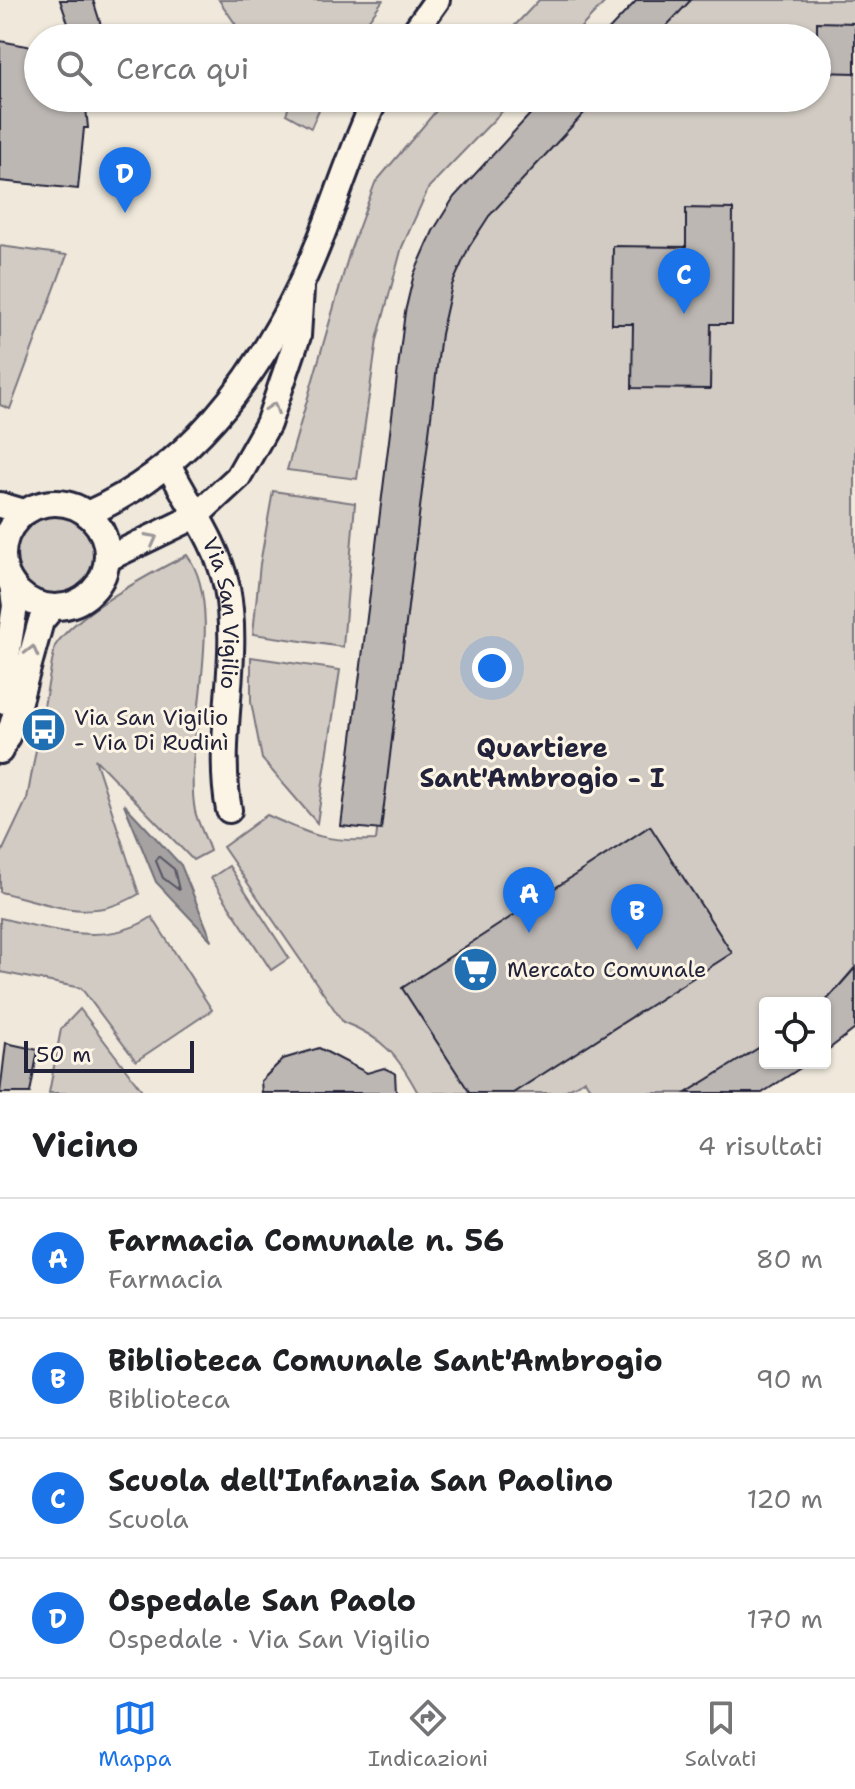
<!DOCTYPE html>
<html lang="it">
<meta charset="utf-8">
<style>
:root{--surface:#fff;--page:#f6f6f6;--text:#202124;--muted:#757577;--line:#e0e0e0;--accent:#1a73e8}
body{margin:0;font-family:"Shantell Sans",sans-serif;background:var(--page);color:var(--text)}
.controls{position:absolute;right:24px;bottom:24px;display:grid;overflow:hidden;border-radius:8px;box-shadow:0 2px 6px #0004}
.controls button{width:72px;height:72px;display:grid;place-items:center;padding:0;border:0;border-bottom:2px solid var(--line);background:var(--surface);color:var(--text);font:40px sans-serif}
.scale{position:absolute;left:24px;bottom:20px;width:170px;box-sizing:border-box;padding-left:8px;border:4px solid #22223b;border-top:0;font-size:22px;line-height:28px;white-space:nowrap;color:#22223b;-webkit-text-stroke:6px #fcf5e5;paint-order:stroke}
.you{position:absolute;left:492px;top:668px;width:28px;height:28px;margin:-20px;border:6px solid #fff;border-radius:50%;background:#1a73e8;box-shadow:0 0 0 12px #1a73e833}
.badge{display:grid;place-items:center;width:52px;height:52px;border-radius:50%;background:var(--accent);color:#fff;font-size:26px;font-weight:700}
.pin{position:absolute;translate:-50% -66px;filter:drop-shadow(0 2px 4px #0008)}
.pin::after{content:'';position:absolute;top:42px;width:28px;height:24px;background:inherit;clip-path:polygon(0 0,100% 0,50% 100%)}
.list{margin:0;padding:0;list-style:none}
h2{display:flex;justify-content:space-between;align-items:center;height:104px;margin:0;padding:0 32px;font-size:34px}
h2 small{font-size:26px;font-weight:400;color:var(--muted)}
.list li{display:grid;grid-template-columns:52px 1fr auto;gap:24px;align-items:center;box-sizing:border-box;height:120px;padding:0 32px;border-top:2px solid var(--line)}
.list b{display:block;font-size:30px;white-space:nowrap}
.list p{margin:0;font-size:26px;white-space:nowrap;color:var(--muted)}
.list em{font-size:26px;font-style:normal;color:var(--muted)}
.icon{flex:none;width:44px;height:44px;fill:none;stroke:currentColor;stroke-width:2;stroke-linecap:round;stroke-linejoin:round}
.map{position:relative;flex:none;width:855px;height:1093px;overflow:hidden}
.search{position:absolute;background:var(--surface);box-shadow:0 2px 6px #0004;left:24px;right:24px;top:24px;height:88px;display:flex;align-items:center;gap:20px;box-sizing:border-box;padding:0 28px;border-radius:44px;color:var(--muted);font-size:30px}
.sheet{height:584px;background:var(--surface)}
nav{display:flex;justify-content:space-around;align-items:center;box-sizing:border-box;height:112px;border-top:2px solid var(--line);background:var(--surface);font-size:22px;color:var(--muted)}
nav a{display:grid;justify-items:center;gap:4px}
nav .on{color:var(--accent)}
.map>svg:first-child{display:block}
.green{fill:#d1cbc3;stroke:#7a767f;stroke-width:2}
.water{fill:#a6a2a2;stroke:#716f79;stroke-width:2}
.lines{fill:none;stroke-linecap:round;stroke-linejoin:round}
.shore{stroke:#575564;stroke-width:2}
.building{fill:#bcb7b3;stroke:#22223b;stroke-width:2}
.minor-casing{stroke:#22223b;stroke-width:30}
.minor{stroke:#fcf5e5;stroke-width:24}
.oneway{stroke:#9a9698}
.labels{text-anchor:middle;dominant-baseline:central;stroke-width:6;stroke-linejoin:round;paint-order:stroke}
.street-label{font-size:22px;fill:#22223b;stroke:#fcf5e5}
.poi-label{font-size:22px;fill:#22223b;stroke:#fcf5e5;text-anchor:start}
.quarter-label{font-size:26px;font-weight:bold;fill:#22223b;stroke:#fcf5e5}
</style>
<div class="map">
<svg width="855" height="1093" viewBox="0 0 855 1093">
<rect width="100%" height="100%" fill="#efe8db"/>
<filter id="ink" filterUnits="userSpaceOnUse"><feTurbulence type="fractalNoise" baseFrequency=".0125" numOctaves="2"/><feDisplacementMap in="SourceGraphic" scale="16" xChannelSelector="R" yChannelSelector="G"/><feConvolveMatrix kernelMatrix="1 2 1 2 8 2 1 2 1" color-interpolation-filters="sRGB"/></filter>
<g filter="url(#ink)">
<g class="green">
<path d="M219,0H383L356,38H245Z"/>
<path d="M539,0H607L571,38H503Z"/>
<path d="M689,0H855V967L825,1003H765V1044L686,1093H593L585,1080L561,1093H418C398,1056 384,1038 343,1022L223,847L267,815C313,836 325,842 376,840L437,333L450,285L477,228L596,98H817V38H653Z"/>
<path d="M287,98H324L311,128L286,114L290,104Z"/>
<path d="M447,98H515L429,187L402,247L377,340L357,479L287,470L350,251L375,183Z"/>
<path d="M0,246L67,255L10,409L0,405Z"/>
<path d="M273,491L355,503L343,647L253,634L260,564Z"/>
<circle cx="54" cy="554" r="43"/>
<path d="M187,555C229,611 182,741 195,811C198,824 206,838 210,851L193,860L95,759L139,894C89,924 52,904 0,892V856L27,799L55,646C76,613 151,573 187,555Z"/>
<path d="M251,657L340,670L317,823L262,759L251,702Z"/>
<path d="M229,866L289,958L271,970L211,878Z"/>
<path d="M152,917L212,1010L136,1061L81,988L0,972V918C51,929 105,948 152,917Z"/>
<path d="M80,1009L144,1093H49L61,1029Z"/>
</g>
<path class="water" d="M124,804L181,865L212,941L156,882Z"/>
<g class="lines">
<path class="shore" d="M158,856L174,869L179,890L163,878L156,861Z"/>
</g>
<g class="building">
<path d="M60,0H93L105,38H73Z"/>
<path d="M637,0H691L655,38H601Z"/>
<path d="M817,22L855,23V73L817,72Z"/>
<path d="M0,41L38,48V98H85L88,128H84L78,189L0,181Z"/>
<path d="M545,98H598L489,216L469,247L452,285L441,334L381,830L341,826L405,312L414,274L433,231L454,197Z"/>
<path d="M686,208L733,209L732,324H711L710,389L632,388L633,324H612L613,246L686,247Z"/>
<path d="M650,826L732,953L513,1093H470L402,988Z"/>
<path d="M855,968V1029L825,1052V1002Z"/>
<path d="M6,1043L38,1050L30,1093H0Z"/>
<path d="M765,1044V1063H808L762,1093H686Z"/>
<path d="M319,1048L367,1073L384,1068L395,1073L396,1093H262L261,1081L283,1059Z"/>
</g>
<g class="lines">
<defs>
<g id="minor">
<path d="M410,38L437,0"/>
<path id="s1" d="M169,466C189,505 218,544 227,588C241,661 215,737 229,810"/>
<circle cx="55" cy="555" r="52"/>
<path d="M0,505L24,512"/>
<path d="M87,514C188,469 254,382 301,284C330,224 347,158 376,98"/>
<path d="M107,559L196,516L238,477L268,424L298,336L301,289"/>
<path d="M0,701L15,606L12,584"/>
<path d="M0,751L12,726L41,621L53,607"/>
</g>
</defs>
<use href="#minor" class="minor-casing"/>
<use href="#minor" class="minor"/>
</g>
<defs><path id="oneway-chevron" d="M-2-3.5L2.5 0L-2 3.5" fill="none" stroke-width="1.6" stroke-linecap="round" stroke-linejoin="round" transform="scale(2)"/></defs>
<g class="oneway">
<use href="#oneway-chevron" transform="translate(273 408) rotate(-71)"/>
<use href="#oneway-chevron" transform="translate(152 539) rotate(-28)"/>
<use href="#oneway-chevron" transform="translate(32 651) rotate(-76)"/>
</g>
</g>
<defs>
<symbol id="bus-disc" viewBox="-11 -11 22 22"><circle r="9.5" fill="#1f6fb2" stroke="#fcf5e5"/><path d="M-5-6H5V4H4V6H2V4H-2V6H-4V4H-5ZM-3.5-4V0h7V-4ZM-3.5 1.2v1.5H-2V1.2ZM2 1.2v1.5H3.5V1.2Z" fill="#fff"/></symbol>
<symbol id="supermarket-disc" viewBox="-11 -11 22 22"><circle r="9.5" fill="#1f6fb2" stroke="#fcf5e5"/><path d="M-6-5.5h2.5l.6 2H6L4.5 2H-2.5L-4.4-4H-6ZM-1.5 3.2a1.3 1.3 0 1 0 .1 0ZM3 3.2a1.3 1.3 0 1 0 .1 0Z" fill="#fff"/></symbol>
</defs>
<g fill-rule="evenodd">
<use href="#bus-disc" x="18" y="704" width="51" height="51"/>
<use href="#supermarket-disc" x="450" y="944" width="51" height="51"/>
</g>
<g class="labels">
<g class="street-label">
<text stroke="none"><textPath href="#s1" startOffset="160">Via San Vigilio</textPath></text>
</g>
<g class="poi-label">
<text x="74" y="717">Via San Vigilio<tspan x="74" dy="25">- Via Di Rudinì</tspan></text>
<text x="507" y="969">Mercato Comunale</text>
</g>
<g class="quarter-label">
<text x="542" y="747">Quartiere<tspan x="542" dy="30">Sant'Ambrogio - I</tspan></text>
</g>
</g>
</svg>
<div class="controls">
<button><svg class="icon" aria-label="locate" viewBox="0 0 24 24"><circle cx="12" cy="12" r="6"/><path d="M12 2v4M12 18v4M2 12h4M18 12h4"/></svg></button>
</div>
<div class="scale">50 m</div>
<div class="you"></div>
<div class="pin badge" style="left:529px;top:933px">A</div>
<div class="pin badge" style="left:637px;top:950px">B</div>
<div class="pin badge" style="left:684px;top:314px">C</div>
<div class="pin badge" style="left:125px;top:213px">D</div>
<div class="search"><svg class="icon" aria-label="search" viewBox="0 0 24 24"><circle cx="10" cy="10" r="6"/><path d="M15 15l6 6"/></svg>Cerca qui</div>
</div>
<section class="sheet">
<h2>Vicino<small>4 risultati</small></h2>
<ul class="list">
<li><span class="badge">A</span><div><b>Farmacia Comunale n. 56</b><p>Farmacia</p></div><em>80 m</em></li>
<li><span class="badge">B</span><div><b>Biblioteca Comunale Sant'Ambrogio</b><p>Biblioteca</p></div><em>90 m</em></li>
<li><span class="badge">C</span><div><b>Scuola dell'Infanzia San Paolino</b><p>Scuola</p></div><em>120 m</em></li>
<li><span class="badge">D</span><div><b>Ospedale San Paolo</b><p>Ospedale · Via San Vigilio</p></div><em>170 m</em></li>
</ul>
</section>
<nav>
<a class="on"><svg class="icon" aria-label="map" viewBox="0 0 24 24"><path d="M3 6l6-2 6 2 6-2v14l-6 2-6-2-6 2zM9 4v14M15 6v14"/></svg>Mappa</a>
<a><svg class="icon" aria-label="directions" viewBox="0 0 24 24"><path d="M12 3l9 9-9 9-9-9zM9 14v-3h6M13 9l2 2-2 2"/></svg>Indicazioni</a>
<a><svg class="icon" aria-label="saved" viewBox="0 0 24 24"><path d="M7 4h10v16l-5-4-5 4z"/></svg>Salvati</a>
</nav>
